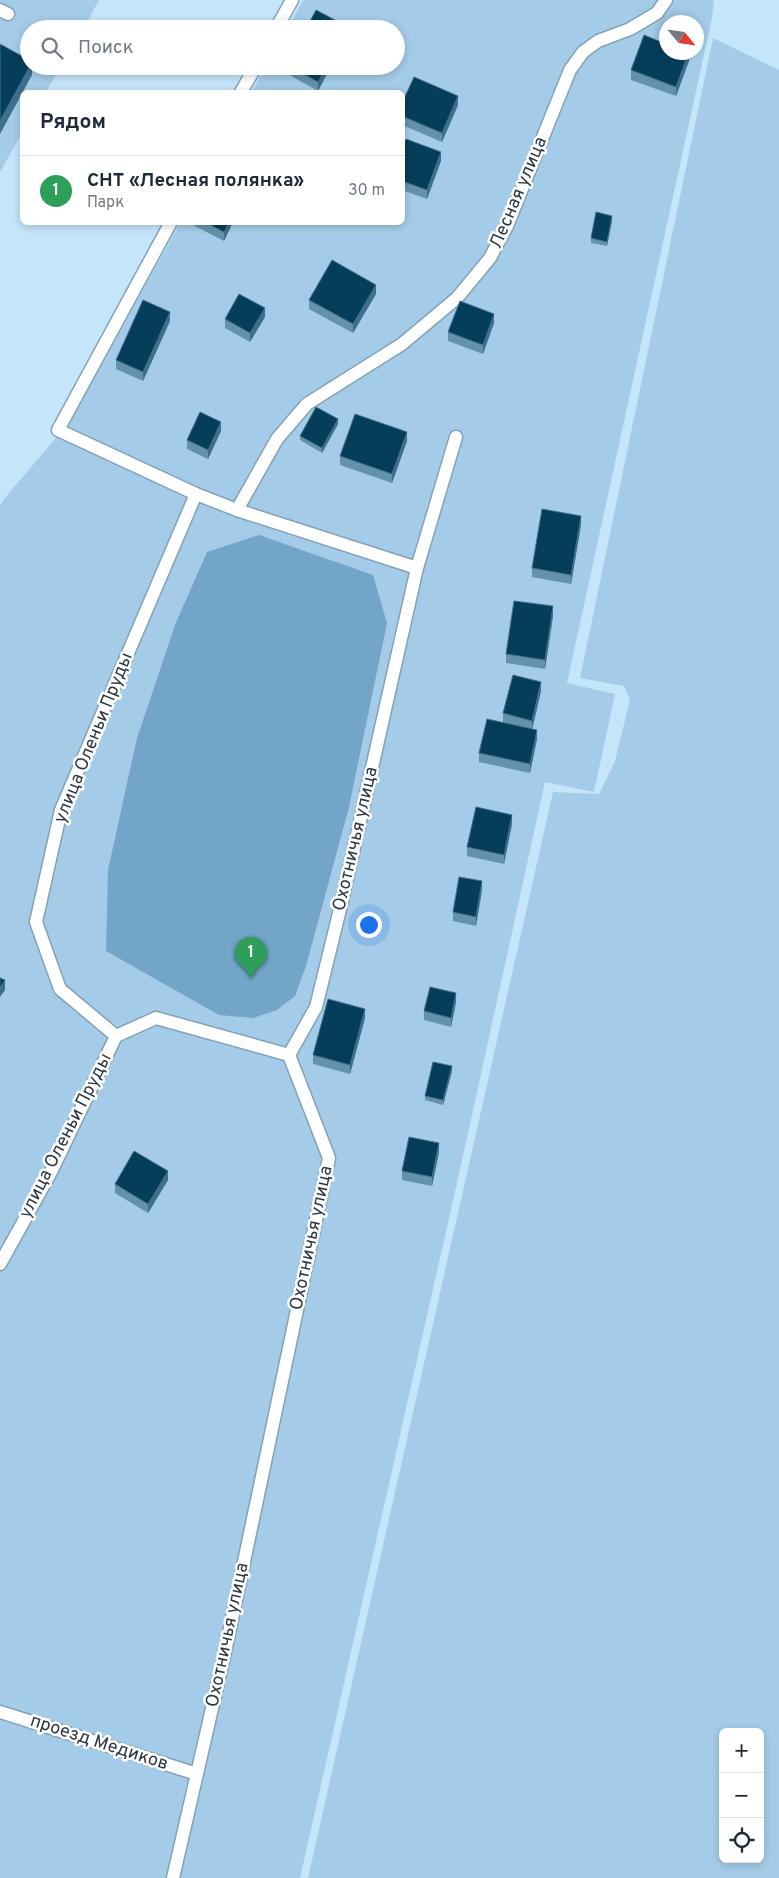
<!DOCTYPE html>
<html lang="ru">
<meta charset="utf-8">
<style>
:root{--surface:#fff;--page:#f2f2f3;--text:#1f2937;--muted:#747a83;--line:#e0e1e3;--accent:#985920}
body{margin:0;font-family:Overpass,sans-serif;background:var(--page);color:var(--text)}
.controls{position:absolute;right:15px;bottom:15px;display:grid;overflow:hidden;border-radius:8px;box-shadow:0 2px 8px #0003}
.controls button{width:45px;height:45px;display:grid;place-items:center;padding:0;border:0;border-bottom:1px solid var(--line);background:var(--surface);color:var(--text);font:25px sans-serif}
.compass{position:absolute;left:659px;top:15px;width:45px;height:45px;border-radius:50%;background:var(--surface);box-shadow:0 2px 8px #0003;rotate:119deg}
.you{position:absolute;left:368px;top:924px;width:18px;height:18px;margin:-12px;border:4px solid #fff;border-radius:50%;background:#1a73e8;box-shadow:0 0 0 8px #1a73e833}
.badge{display:grid;place-items:center;width:32px;height:32px;border-radius:50%;background:var(--accent);color:#fff;font-size:16px;font-weight:700}
.pin{position:absolute;translate:-50% -41px;filter:drop-shadow(0 1px 2px #0008)}
.pin::after{content:'';position:absolute;top:26px;width:18px;height:15px;background:inherit;clip-path:polygon(0 0,100% 0,50% 100%)}
.list{margin:0;padding:0;list-style:none}
h2{display:flex;justify-content:space-between;align-items:center;height:65px;margin:0;padding:0 20px;font-size:21px}
h2 small{font-size:16px;font-weight:400;color:var(--muted)}
.list li{display:grid;grid-template-columns:32px 1fr auto;gap:15px;align-items:center;box-sizing:border-box;height:70px;padding:0 20px;border-top:1px solid var(--line)}
.list b{display:block;font-size:19px;white-space:nowrap}
.list p{margin:0;font-size:16px;white-space:nowrap;color:var(--muted)}
.list em{font-size:16px;font-style:normal;color:var(--muted)}
.icon{flex:none;width:28px;height:28px;fill:none;stroke:currentColor;stroke-width:2;stroke-linecap:round;stroke-linejoin:round}
.map{position:relative;flex:none;width:779px;height:1878px;overflow:hidden}
.search{position:absolute;background:var(--surface);box-shadow:0 2px 8px #0003;left:20px;top:20px;width:385px;height:55px;display:flex;align-items:center;gap:12px;box-sizing:border-box;padding:0 18px;border-radius:28px;color:var(--muted);font-size:19px}
.panel{position:absolute;background:var(--surface);box-shadow:0 2px 8px #0003;left:20px;top:90px;width:385px;height:135px;border-radius:8px}
.map>svg:first-child{display:block}
.green{fill:#a4cce8;fill-rule:evenodd}
.water{fill:#72a5c7}
.lines{fill:none;stroke-linecap:round;stroke-linejoin:round}
.service-casing{stroke:#83a2b7;stroke-width:15}
.service{stroke:#fff;stroke-width:12}
.wall{fill:#6592ab}
.shaded-wall{fill:#3f708b}
.building{fill:#053e5b;stroke:#3f708b}
.labels{text-anchor:middle;dominant-baseline:central;stroke-width:5;stroke-linejoin:round;paint-order:stroke}
.street-label{font-size:18px;fill:#2a3740;stroke:#fff}
</style>
<div class="map">
<svg width="779" height="1878" viewBox="0 0 779 1878">
<rect width="100%" height="100%" fill="#c5e5fb"/>
<g class="green">
<path d="M0,0H99L83,29H29V66H61L46,92H22V133L0,172Z"/>
<path d="M303,0H714L712,18L567,683L615,694L594,792L545,782L461,1165L300,1878H0V506L4,499L71,420L180,223L402,222V92H252L266,66H396V29H287ZM666,22H696V52H666Z"/>
<path d="M713,38L779,70V1878H308L553,792L599,794L615,761L630,700L624,686L580,678ZM723,1732H760V1859H723Z"/>
</g>
<path class="water" d="M259,535L373,575L387,623L349,807L306,966L295,996L277,1010L253,1018L219,1015L106,951L108,870L137,738L175,625L207,552Z"/>
<g class="lines">
<defs>
<g id="service">
<path d="M0,10L8,14"/>
<path d="M276,29L292,0"/>
<path d="M241,92L256,66"/>
<path d="M171,222L58,430L196,494L237,510L417,568"/>
<path d="M237,510L277,439L307,404L402,344L457,298L490,258L507,226L570,70L583,52L598,41L630,29L657,13L666,0"/>
<path d="M116,1036L156,1018L289,1055"/>
<path d="M0,1264L52,1170L116,1036L60,989L36,922L61,810L196,494"/>
<path d="M0,1712L197,1774"/>
<path d="M173,1878L225,1652L329,1158L289,1055L316,1007L342,901L417,568L456,437"/>
</g>
</defs>
<use href="#service" class="service-casing"/>
<use href="#service" class="service"/>
</g>
<g class="wall">
<path d="M689,61L676,96L631,80V70Z"/>
<path d="M286,66H331L318,91L286,73Z"/>
<path d="M402,103L458,105L442,142L402,125Z"/>
<path d="M402,148L441,161L427,199L402,190Z"/>
<path d="M612,221L607,246L591,243V238Z"/>
<path d="M187,222H233L224,241Z"/>
<path d="M376,294L353,333L309,309V300Z"/>
<path d="M265,317L250,342L225,328V319Z"/>
<path d="M170,321L143,381L116,369V360Z"/>
<path d="M494,323L483,354L448,341V332Z"/>
<path d="M338,424L322,453L300,440V436Z"/>
<path d="M221,431L208,459L187,449V440Z"/>
<path d="M407,441L392,483L340,465V456Z"/>
<path d="M581,525L571,584L532,577V568Z"/>
<path d="M553,616L545,669L506,663V654Z"/>
<path d="M541,691L532,729L537,739L530,773L479,762V753L503,722V713Z"/>
<path d="M512,824L504,864L467,856V847Z"/>
<path d="M482,890L476,926L453,921V912Z"/>
<path d="M456,1002L451,1027L424,1020V1011Z"/>
<path d="M365,1018L350,1074L313,1064V1055Z"/>
<path d="M452,1071L443,1105L425,1100V1096Z"/>
<path d="M439,1152L432,1186L402,1180V1171Z"/>
<path d="M168,1180L148,1213L115,1193V1184Z"/>
</g>
<g class="shaded-wall">
<path d="M689,52V61L676,96V87Z"/>
<path d="M30,66H32V75L0,134V121Z"/>
<path d="M327,66H331L318,91V82Z"/>
<path d="M458,96V105L442,142V133Z"/>
<path d="M441,152V161L427,199V190Z"/>
<path d="M612,216V221L607,246V242Z"/>
<path d="M229,222H233L224,241V232Z"/>
<path d="M376,285V294L353,333V324Z"/>
<path d="M265,308V317L250,342V333Z"/>
<path d="M170,312V321L143,381V372Z"/>
<path d="M494,314V323L483,354V345Z"/>
<path d="M338,419V424L322,453V448Z"/>
<path d="M221,422V431L208,459V450Z"/>
<path d="M407,432V441L392,483V474Z"/>
<path d="M581,516V525L571,584V575Z"/>
<path d="M553,606V616L545,669V660Z"/>
<path d="M541,682V691L532,730V721Z"/>
<path d="M537,730V739L530,773V764Z"/>
<path d="M512,815V824L504,864V855Z"/>
<path d="M482,881V890L476,926V917Z"/>
<path d="M5,980V990L0,997V988Z"/>
<path d="M456,993V1002L451,1027V1018Z"/>
<path d="M365,1009V1018L350,1074V1065Z"/>
<path d="M452,1066V1071L443,1105V1100Z"/>
<path d="M439,1143V1152L432,1186V1177Z"/>
<path d="M168,1171V1180L148,1213V1204Z"/>
</g>
<g class="building">
<path d="M316,10L348,27L347,29H306Z"/>
<path d="M644,35L666,44V52H689L676,87L631,70Z"/>
<path d="M0,44L29,60V66H30L0,121Z"/>
<path d="M290,66H327L318,82Z"/>
<path d="M414,77L458,96L442,133L402,116V103Z"/>
<path d="M406,139L441,152L427,190L402,181V148Z"/>
<path d="M596,212L612,216L607,242L591,238Z"/>
<path d="M205,222H229L224,232Z"/>
<path d="M332,260L376,285L353,324L309,300Z"/>
<path d="M239,294L265,308L250,333L225,319Z"/>
<path d="M143,300L170,312L143,372L116,360Z"/>
<path d="M460,301L494,314L483,345L448,332Z"/>
<path d="M316,407L338,419L322,448L300,436Z"/>
<path d="M200,412L221,422L208,450L187,440Z"/>
<path d="M355,414L407,432L392,474L340,456Z"/>
<path d="M542,509L581,516L571,575L532,568Z"/>
<path d="M514,601L553,606L545,660L506,654Z"/>
<path d="M513,675L541,682L532,721L503,713Z"/>
<path d="M487,719L537,730L530,764L479,753Z"/>
<path d="M476,807L512,815L504,855L467,847Z"/>
<path d="M459,877L482,881L476,917L453,912Z"/>
<path d="M0,978L5,980L0,988Z"/>
<path d="M430,987L456,993L451,1018L424,1011Z"/>
<path d="M328,999L365,1009L350,1065L313,1055Z"/>
<path d="M433,1062L452,1066L443,1100L425,1096Z"/>
<path d="M409,1137L439,1143L432,1177L402,1171Z"/>
<path d="M134,1151L168,1171L148,1204L115,1184Z"/>
</g>
<g class="labels">
<g class="street-label">
<text transform="translate(519 193) rotate(-67)">Лесная улица</text>
<text transform="translate(94 738) rotate(-68)">улица Оленьи Пруды</text>
<text transform="translate(356 839) rotate(-77)">Охотничья улица</text>
<text transform="translate(66 1136) rotate(-63)">улица Оленьи Пруды</text>
<text transform="translate(312 1238) rotate(-78)">Охотничья улица</text>
<text transform="translate(228 1635) rotate(-78)">Охотничья улица</text>
<text transform="translate(99 1743) rotate(18)">проезд Медиков</text>
</g>
</g>
</svg>
<div class="controls">
<button>+</button>
<button>−</button>
<button><svg class="icon" aria-label="locate" viewBox="0 0 24 24"><circle cx="12" cy="12" r="6"/><path d="M12 2v4M12 18v4M2 12h4M18 12h4"/></svg></button>
</div>
<svg class="compass" viewBox="-18 -18 36 36"><path d="M0-13l5 13h-10z" fill="#e53935"/><path d="M0 13l5-13h-10z" fill="#747a83"/></svg>
<div class="you"></div>
<div class="pin badge" style="left:251px;top:978px;background:#2e9e5b">1</div>
<div class="search"><svg class="icon" aria-label="search" viewBox="0 0 24 24"><circle cx="10" cy="10" r="6"/><path d="M15 15l6 6"/></svg>Поиск</div>
<section class="panel">
<h2>Рядом<small></small></h2>
<ul class="list">
<li><span class="badge" style="background:#2e9e5b">1</span><div><b>СНТ «Лесная полянка»</b><p>Парк</p></div><em>30 m</em></li>
</ul>
</section>
</div>
